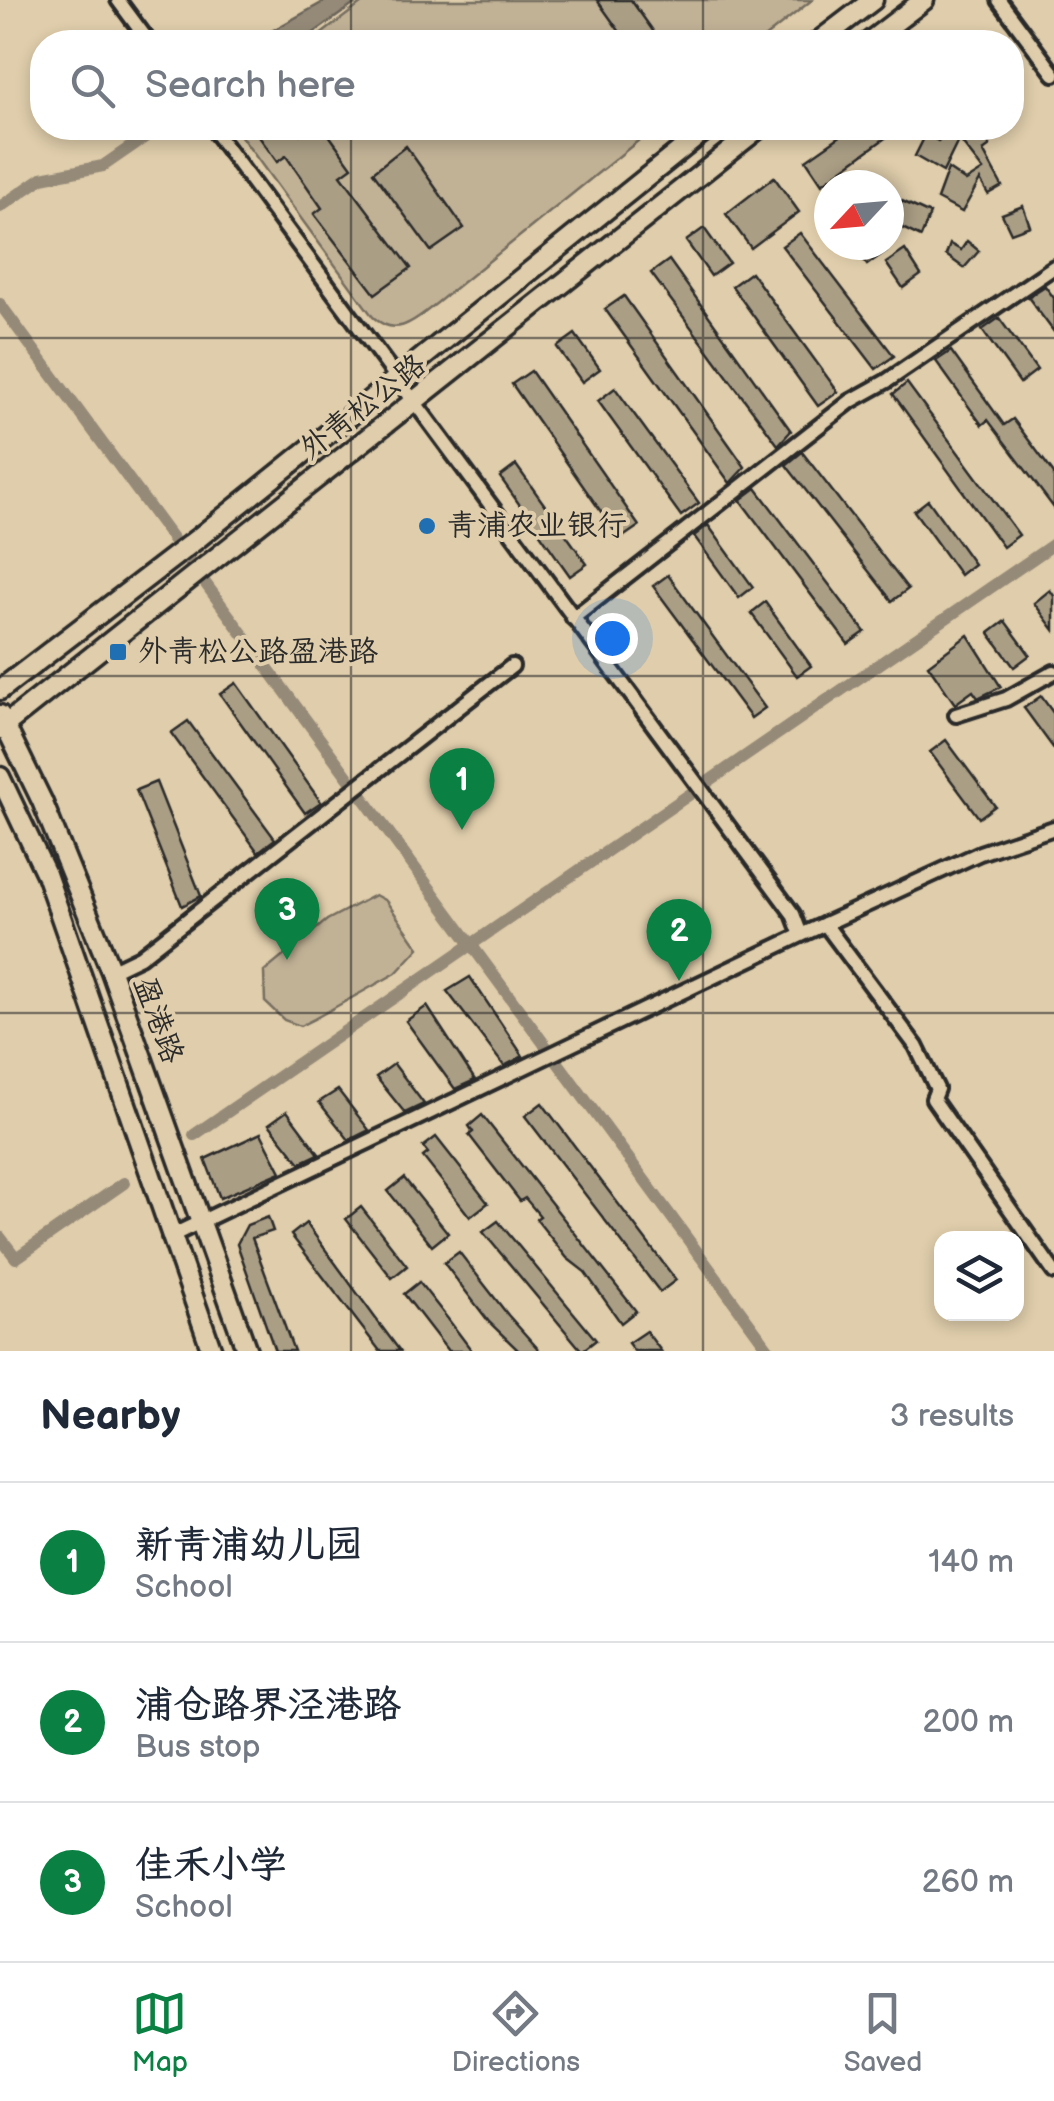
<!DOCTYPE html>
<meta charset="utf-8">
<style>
:root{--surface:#fff;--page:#f2f2f3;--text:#1f2937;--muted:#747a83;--line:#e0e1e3;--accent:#0b8043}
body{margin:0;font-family:"Balsamiq Sans","LXGW WenKai TC",sans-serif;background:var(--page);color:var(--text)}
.controls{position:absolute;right:30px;bottom:30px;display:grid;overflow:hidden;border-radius:20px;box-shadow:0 5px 15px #0003}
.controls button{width:90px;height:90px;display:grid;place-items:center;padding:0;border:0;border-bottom:2px solid var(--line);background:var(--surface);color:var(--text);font:50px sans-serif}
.compass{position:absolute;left:814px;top:170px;width:90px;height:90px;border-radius:50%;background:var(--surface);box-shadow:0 5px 15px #0003;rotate:244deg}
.you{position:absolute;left:612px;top:638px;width:35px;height:35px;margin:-25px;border:8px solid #fff;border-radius:50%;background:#1a73e8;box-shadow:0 0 0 15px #1a73e833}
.badge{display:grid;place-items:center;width:65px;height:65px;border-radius:50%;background:var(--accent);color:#fff;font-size:32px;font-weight:700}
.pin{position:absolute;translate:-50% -82px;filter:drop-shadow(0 2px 5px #0008)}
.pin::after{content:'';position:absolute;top:52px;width:35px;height:30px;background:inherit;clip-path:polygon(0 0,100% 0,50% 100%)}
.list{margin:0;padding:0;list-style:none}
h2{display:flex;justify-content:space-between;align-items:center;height:130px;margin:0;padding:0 40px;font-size:42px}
h2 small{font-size:32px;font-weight:400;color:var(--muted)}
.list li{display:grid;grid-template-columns:65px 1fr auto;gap:30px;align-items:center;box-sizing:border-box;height:160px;padding:0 40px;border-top:2px solid var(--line)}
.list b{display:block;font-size:38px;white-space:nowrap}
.list p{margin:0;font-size:32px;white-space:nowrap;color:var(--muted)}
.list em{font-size:32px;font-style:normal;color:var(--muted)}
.icon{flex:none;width:55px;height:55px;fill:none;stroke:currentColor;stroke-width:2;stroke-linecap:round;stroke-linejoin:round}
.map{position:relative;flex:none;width:1054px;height:1351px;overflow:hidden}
.search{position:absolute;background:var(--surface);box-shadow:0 5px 15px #0003;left:30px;right:30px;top:30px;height:110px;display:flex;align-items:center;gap:25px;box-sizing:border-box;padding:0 35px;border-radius:40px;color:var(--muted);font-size:38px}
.sheet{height:610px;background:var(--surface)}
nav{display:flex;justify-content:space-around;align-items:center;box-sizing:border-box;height:140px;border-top:2px solid var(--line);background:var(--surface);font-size:28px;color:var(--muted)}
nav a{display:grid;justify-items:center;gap:5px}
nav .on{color:var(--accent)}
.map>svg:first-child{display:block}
.green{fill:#c1b296;stroke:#766e60;stroke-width:2.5}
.water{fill:#958a78;stroke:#6b6459;stroke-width:2.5}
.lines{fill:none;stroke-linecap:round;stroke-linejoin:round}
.canal{stroke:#958a78;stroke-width:12}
.building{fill:#aa9e85;stroke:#2b2b2b;stroke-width:2.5}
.street-casing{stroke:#2b2b2b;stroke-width:20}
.secondary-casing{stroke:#2b2b2b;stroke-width:25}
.street{stroke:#dfcdab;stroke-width:12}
.secondary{stroke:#dfcdab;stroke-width:18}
.grid{fill:none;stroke:#2b2b2b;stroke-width:2.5;stroke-opacity:0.55}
.poi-dot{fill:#1f6fb2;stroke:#dfcdab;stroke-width:4}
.labels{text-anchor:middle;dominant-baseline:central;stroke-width:8;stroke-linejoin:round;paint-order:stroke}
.street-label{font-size:30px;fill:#2b2b2b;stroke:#dfcdab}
.poi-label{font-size:30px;fill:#2b2b2b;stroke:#dfcdab;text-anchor:start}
</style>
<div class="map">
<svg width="1054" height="1351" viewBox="0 0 1054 1351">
<rect width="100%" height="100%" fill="#dfcdab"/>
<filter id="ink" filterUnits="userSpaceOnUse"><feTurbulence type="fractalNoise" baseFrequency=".01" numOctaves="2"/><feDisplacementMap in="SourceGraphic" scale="20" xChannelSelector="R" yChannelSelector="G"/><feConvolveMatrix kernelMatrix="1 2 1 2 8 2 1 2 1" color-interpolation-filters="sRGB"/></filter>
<g filter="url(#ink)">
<g class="green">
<path d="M366,0H812L759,42H311Z"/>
<path d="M235,128H654L437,303C416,319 397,339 373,317Z"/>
<path d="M375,895L386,901L419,948L396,973L314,1019L300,1026L284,1020L265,1002L264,972L327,920Z"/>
</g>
<path class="water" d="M327,0H360L301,42H252Z"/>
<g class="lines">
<g class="canal">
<path d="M0,207L42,178L103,166L158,128"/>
<path d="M0,304L770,1351"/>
<path d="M194,1135L1054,544"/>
<path d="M0,1237L16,1258L124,1183"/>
</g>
</g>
<g class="building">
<path d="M597,0H631L661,42H627Z"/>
<path d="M253,128H295L300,134L308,128H324L352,167L341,175L411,268L375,294L314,214L322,208L286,156L277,162Z"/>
<path d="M852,128H899L822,184L806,160Z"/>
<path d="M950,128H975L990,146L983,151L1002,186L988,194L980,180L962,212L937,199L948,169L966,181L983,170L959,139L943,172L915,156L926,134L938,141L953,130Z"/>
<path d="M406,146L464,228L431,251L373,172Z"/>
<path d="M774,177L799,212L751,248L726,214Z"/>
<path d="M902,201L930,214L921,237L894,224Z"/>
<path d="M1023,206L1030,226L1011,233L1002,214Z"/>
<path d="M704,228L729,263L711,276L686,241Z"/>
<path d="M800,233L894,356L876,369L782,246Z"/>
<path d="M967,241L979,251L964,268L946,255L950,244L961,250Z"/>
<path d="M852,245H882L886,251L867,265Z"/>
<path d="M905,250L921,275L903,288L886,263Z"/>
<path d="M669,260L791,431L778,445L651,273Z"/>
<path d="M751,272L838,392L818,406L732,286Z"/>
<path d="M1045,286L1054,298V332L1028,297Z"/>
<path d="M624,296L745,467L730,483L605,309Z"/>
<path d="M999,318L1037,370L1020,383L982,330Z"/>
<path d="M575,334L600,369L582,382L557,347Z"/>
<path d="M951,351L1004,425L1013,419L1054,474V508L988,420L982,425L936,361Z"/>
<path d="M531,371L639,526L620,539L512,384Z"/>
<path d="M907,383L1019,535L1003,547L893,394Z"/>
<path d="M615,388L699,503L681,516L598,401Z"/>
<path d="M802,452L908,589L892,601L786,465Z"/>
<path d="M516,465L587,564L570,576L500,477Z"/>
<path d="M756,488L865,632L848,644L740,500Z"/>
<path d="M928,500L974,564L960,575L914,511Z"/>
<path d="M708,525L753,587L739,598L694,536Z"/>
<path d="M668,575L765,708L751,718L653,586Z"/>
<path d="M1050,590L1054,596V630L1034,603Z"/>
<path d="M765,602L811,666L797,676L751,613Z"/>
<path d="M1005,621L1030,655L1014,667L989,633Z"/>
<path d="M968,635L1001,687L978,698L973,691L955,704L928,665Z"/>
<path d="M236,683L321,802L305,813L220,694Z"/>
<path d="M1041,696L1054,714V749L1024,708Z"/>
<path d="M188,721L275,839L258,852L171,733Z"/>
<path d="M946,740L995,806L979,818L930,752Z"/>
<path d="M156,782L201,896L182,906L136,790Z"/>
<path d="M470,977L523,1056L504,1066L447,991Z"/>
<path d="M427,1006L475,1080L455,1089L406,1021Z"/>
<path d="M394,1064L424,1104L405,1113L376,1077Z"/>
<path d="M338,1090L369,1130L349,1140L319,1102Z"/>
<path d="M542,1103L676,1280L660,1292L525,1116Z"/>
<path d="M287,1111L319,1154L300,1163L269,1124Z"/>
<path d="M482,1115L636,1311L621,1323L585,1272L567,1258L536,1219L540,1216L525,1198L520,1201L469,1135L473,1132L469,1126Z"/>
<path d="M261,1133L281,1172L220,1198L205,1159Z"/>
<path d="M436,1137L488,1203L470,1217L423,1157L428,1153L423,1147Z"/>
<path d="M404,1178L448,1233L432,1246L388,1191Z"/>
<path d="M361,1207L407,1266L392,1278L346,1219Z"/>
<path d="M268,1217L273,1231L252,1238L294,1351H275L237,1244L247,1225Z"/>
<path d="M498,1221L596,1340L582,1351L483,1232Z"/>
<path d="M306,1223L376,1319L400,1351H380L298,1244L291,1235Z"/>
<path d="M459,1252L508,1315L540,1351H519L489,1322L444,1263Z"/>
<path d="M419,1282L448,1319L472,1351H448L404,1294Z"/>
<path d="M646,1331L661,1351H634L628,1343Z"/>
</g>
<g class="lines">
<defs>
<g id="street">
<path d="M118,0L149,42"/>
<path d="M999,0L1054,74"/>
<path d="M212,128L793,914L801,935"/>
<path d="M573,618L851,401L887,381L1054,267"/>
<path d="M956,715L1006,699L1054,672"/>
<path d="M825,924L916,1046L937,1089L933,1099L1054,1272"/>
<path d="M111,971L140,957L512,666"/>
<path d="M169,1237L801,935L980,853L1054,828"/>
</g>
<g id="secondary">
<path d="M818,42L873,0"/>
<path d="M869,42L924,0"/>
<path d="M0,690L197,539L708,128"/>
<path d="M0,715L42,801L111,971L247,1351"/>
<path d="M0,729L759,128"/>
<path d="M0,777L46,874L212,1351"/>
</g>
</defs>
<use href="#street" class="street-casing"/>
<use href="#secondary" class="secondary-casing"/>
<use href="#street" class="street"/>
<use href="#secondary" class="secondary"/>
</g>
</g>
<path class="grid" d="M351,0V42M703,0V42M351,128V1351M703,128V1351M0,338H1054M0,676H1054M0,1013H1054"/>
<g class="poi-dot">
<circle cx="427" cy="526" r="10"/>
<rect x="108" y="642" width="20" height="20" rx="5"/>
</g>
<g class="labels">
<g class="street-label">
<text transform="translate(363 407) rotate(-38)">外青松公路</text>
<text transform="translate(158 1020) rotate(70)">盈港路</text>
</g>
<g class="poi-label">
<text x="447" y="526">青浦农业银行</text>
<text x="138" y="652">外青松公路盈港路</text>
</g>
</g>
</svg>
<div class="controls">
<button><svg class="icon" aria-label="layers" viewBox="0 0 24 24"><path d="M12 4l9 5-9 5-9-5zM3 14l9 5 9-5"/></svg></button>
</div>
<svg class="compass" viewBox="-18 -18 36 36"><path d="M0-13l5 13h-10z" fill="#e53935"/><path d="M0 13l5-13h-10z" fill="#747a83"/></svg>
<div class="you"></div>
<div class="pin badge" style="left:462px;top:830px">1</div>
<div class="pin badge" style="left:679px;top:981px">2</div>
<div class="pin badge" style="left:287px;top:960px">3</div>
<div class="search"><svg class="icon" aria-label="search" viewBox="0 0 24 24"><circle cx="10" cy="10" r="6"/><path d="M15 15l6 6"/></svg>Search here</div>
</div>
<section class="sheet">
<h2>Nearby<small>3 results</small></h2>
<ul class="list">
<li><span class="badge">1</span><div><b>新青浦幼儿园</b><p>School</p></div><em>140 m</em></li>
<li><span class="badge">2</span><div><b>浦仓路界泾港路</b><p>Bus stop</p></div><em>200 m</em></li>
<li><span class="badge">3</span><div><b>佳禾小学</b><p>School</p></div><em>260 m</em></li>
</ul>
</section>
<nav>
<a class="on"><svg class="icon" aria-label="map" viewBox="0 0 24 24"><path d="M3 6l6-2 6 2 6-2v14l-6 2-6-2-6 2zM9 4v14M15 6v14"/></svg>Map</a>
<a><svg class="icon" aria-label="directions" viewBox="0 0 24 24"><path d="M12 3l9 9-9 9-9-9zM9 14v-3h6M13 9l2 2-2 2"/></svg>Directions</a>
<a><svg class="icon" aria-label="saved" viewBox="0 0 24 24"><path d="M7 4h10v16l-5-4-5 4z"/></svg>Saved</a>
</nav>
